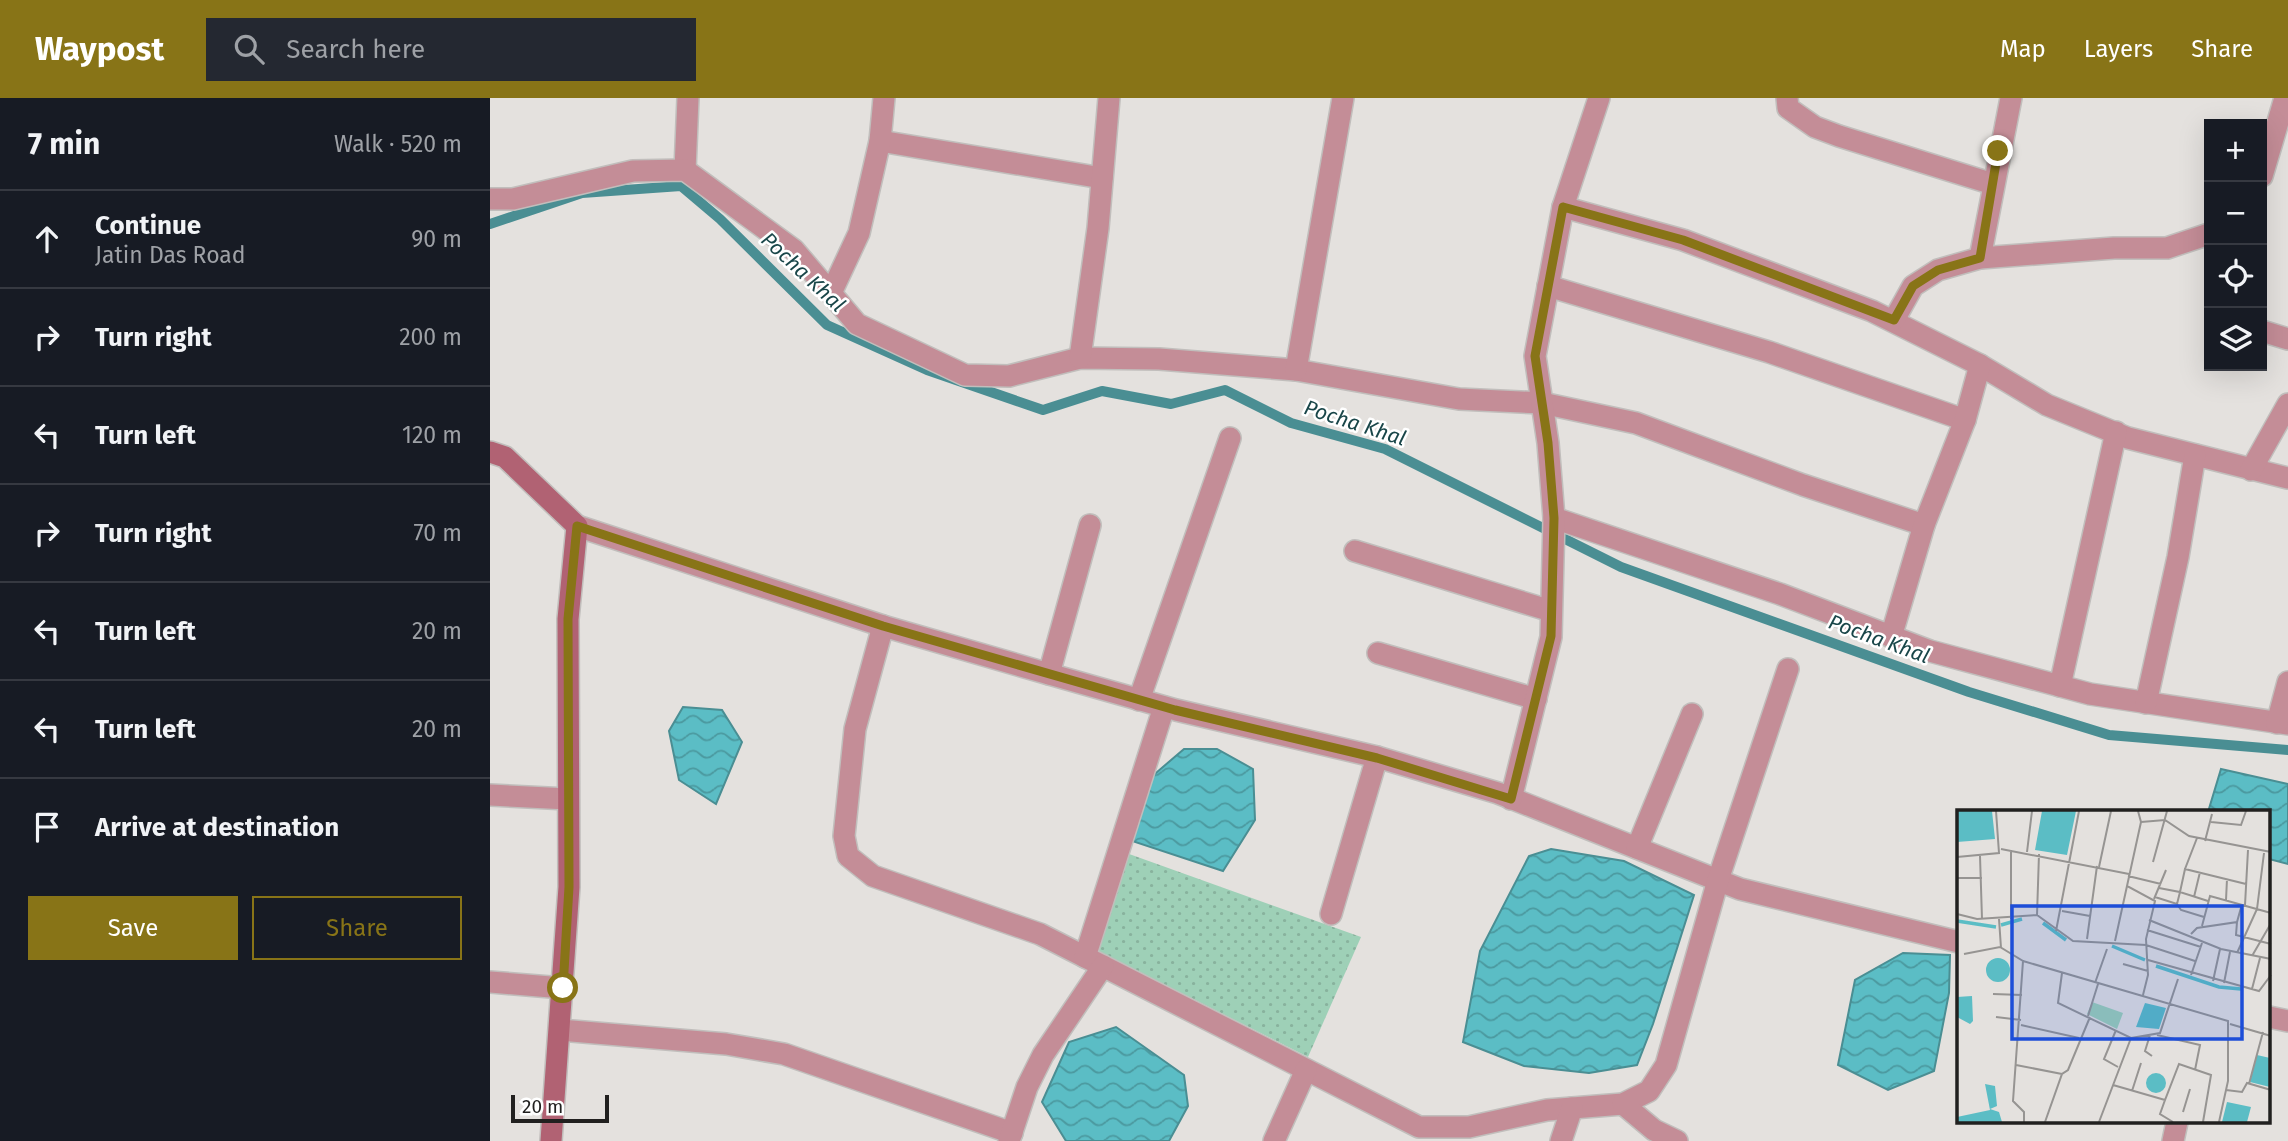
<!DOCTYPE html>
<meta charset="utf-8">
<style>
:root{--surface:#171b24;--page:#242831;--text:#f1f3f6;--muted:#9ea1a6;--line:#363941;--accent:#887417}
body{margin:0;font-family:"Fira Sans",sans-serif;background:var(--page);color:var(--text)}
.controls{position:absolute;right:21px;top:21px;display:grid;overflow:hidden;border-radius:0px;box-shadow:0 7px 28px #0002}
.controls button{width:63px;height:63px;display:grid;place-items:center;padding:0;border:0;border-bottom:2px solid var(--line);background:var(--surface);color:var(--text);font:35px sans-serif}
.scale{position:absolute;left:21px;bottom:18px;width:98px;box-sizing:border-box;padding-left:7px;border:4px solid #21201f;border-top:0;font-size:19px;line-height:24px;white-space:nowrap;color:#21201f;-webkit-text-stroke:5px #fff;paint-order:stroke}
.stop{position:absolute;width:21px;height:21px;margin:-16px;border:5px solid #887417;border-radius:50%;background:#fff}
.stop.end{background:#887417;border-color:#fff;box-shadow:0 2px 7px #0008}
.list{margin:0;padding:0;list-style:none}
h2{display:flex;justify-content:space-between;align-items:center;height:91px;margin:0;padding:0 28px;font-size:30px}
h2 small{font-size:23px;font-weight:400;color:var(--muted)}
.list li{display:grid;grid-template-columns:46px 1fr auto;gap:21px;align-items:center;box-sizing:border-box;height:98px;padding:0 28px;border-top:2px solid var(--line)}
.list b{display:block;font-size:26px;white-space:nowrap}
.list p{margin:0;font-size:23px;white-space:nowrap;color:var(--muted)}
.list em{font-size:23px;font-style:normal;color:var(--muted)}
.actions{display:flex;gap:14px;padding:21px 28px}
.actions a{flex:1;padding:16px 0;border:2px solid var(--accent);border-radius:0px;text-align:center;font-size:24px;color:var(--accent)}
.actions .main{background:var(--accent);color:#fff}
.icon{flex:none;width:38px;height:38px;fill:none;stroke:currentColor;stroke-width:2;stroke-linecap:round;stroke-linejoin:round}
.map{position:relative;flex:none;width:1798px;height:1043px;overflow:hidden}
header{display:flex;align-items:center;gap:42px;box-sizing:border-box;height:98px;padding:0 35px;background:var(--accent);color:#fff}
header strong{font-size:33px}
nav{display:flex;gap:38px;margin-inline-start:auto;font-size:24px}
.search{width:490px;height:63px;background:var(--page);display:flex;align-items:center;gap:18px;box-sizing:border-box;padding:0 24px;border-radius:0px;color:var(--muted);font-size:26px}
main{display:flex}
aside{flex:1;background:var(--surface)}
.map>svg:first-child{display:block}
.park{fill:url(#park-dots)}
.water{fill:url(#water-waves);stroke:#4a8e93;stroke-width:2}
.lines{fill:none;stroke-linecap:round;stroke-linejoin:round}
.stream{stroke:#4a8e93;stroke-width:10}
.street-casing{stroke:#c1bebc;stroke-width:24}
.secondary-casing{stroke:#c1bebc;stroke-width:24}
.street{stroke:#c48d97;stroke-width:21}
.secondary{stroke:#b16273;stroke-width:21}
.route{stroke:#887417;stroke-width:9}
.labels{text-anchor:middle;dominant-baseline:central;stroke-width:5;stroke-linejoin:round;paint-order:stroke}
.water-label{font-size:21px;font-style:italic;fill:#194649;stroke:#fff}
.inset-river{fill:none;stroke:#5bbdc5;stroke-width:3.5}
.inset-road{fill:none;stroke:#969492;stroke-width:2}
.view{fill:#1d4ed8;fill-opacity:0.15;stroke:#1d4ed8;stroke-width:3.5}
.inset-edge{fill:none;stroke:#21201f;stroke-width:3.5}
</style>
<header>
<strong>Waypost</strong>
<div class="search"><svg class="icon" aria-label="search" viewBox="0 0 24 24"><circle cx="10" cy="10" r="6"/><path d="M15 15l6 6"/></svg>Search here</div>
<nav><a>Map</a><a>Layers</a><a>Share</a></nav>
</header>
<main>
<aside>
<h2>7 min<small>Walk · 520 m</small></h2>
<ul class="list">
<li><svg class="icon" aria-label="ahead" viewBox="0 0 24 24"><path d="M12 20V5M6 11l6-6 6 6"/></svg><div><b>Continue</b><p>Jatin Das Road</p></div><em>90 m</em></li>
<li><svg class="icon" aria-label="right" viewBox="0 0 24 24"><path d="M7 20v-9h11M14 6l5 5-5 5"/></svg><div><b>Turn right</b></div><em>200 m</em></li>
<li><svg class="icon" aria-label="left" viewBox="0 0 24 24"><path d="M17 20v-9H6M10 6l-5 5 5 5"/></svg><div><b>Turn left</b></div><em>120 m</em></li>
<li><svg class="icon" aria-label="right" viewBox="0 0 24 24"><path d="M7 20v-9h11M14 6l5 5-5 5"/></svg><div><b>Turn right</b></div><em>70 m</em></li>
<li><svg class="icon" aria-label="left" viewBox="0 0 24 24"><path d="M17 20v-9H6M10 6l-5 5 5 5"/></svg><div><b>Turn left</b></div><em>20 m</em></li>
<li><svg class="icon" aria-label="left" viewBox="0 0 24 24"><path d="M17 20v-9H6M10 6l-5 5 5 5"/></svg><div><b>Turn left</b></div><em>20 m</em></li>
<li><svg class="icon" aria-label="arrive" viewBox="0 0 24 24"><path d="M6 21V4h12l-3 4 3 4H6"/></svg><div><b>Arrive at destination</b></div></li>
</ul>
<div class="actions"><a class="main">Save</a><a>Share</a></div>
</aside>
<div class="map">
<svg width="1798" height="1043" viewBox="0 0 1798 1043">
<defs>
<pattern id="park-dots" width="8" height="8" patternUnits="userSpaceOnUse" patternTransform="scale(1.75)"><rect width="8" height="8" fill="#9ed0b7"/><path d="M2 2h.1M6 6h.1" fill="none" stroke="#88b29d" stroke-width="1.8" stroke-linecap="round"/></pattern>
<pattern id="water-waves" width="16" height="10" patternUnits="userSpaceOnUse" patternTransform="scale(1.75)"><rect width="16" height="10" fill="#5bbdc5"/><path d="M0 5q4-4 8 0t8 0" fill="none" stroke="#4b999f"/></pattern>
</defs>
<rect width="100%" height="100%" fill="#e4e1de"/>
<path class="park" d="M628,752L871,839L818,959L590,844Z"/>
<g class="water">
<path d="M193,609L232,612L252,644L226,706L189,682L179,633Z"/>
<path d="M694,651H727L763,671L765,722L733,773L633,740L660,680Z"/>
<path d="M1731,671L1798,686V766L1779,761V714H1718Z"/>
<path d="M1061,751L1134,763L1204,797L1163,926L1147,967L1099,975L1034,968L973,944L990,853L1039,758Z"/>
<path d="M1413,855L1460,857L1459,895L1444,973L1398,992L1348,967L1365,882Z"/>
<path d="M626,929L694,977L698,1008L679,1043H576L552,1004L579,944Z"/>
</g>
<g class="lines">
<path class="stream" d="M0,126L92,95L191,88L230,121L337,227L437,272L553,312L612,293L681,306L735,292L801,325L895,351L1131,469L1479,594L1619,637L1798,652"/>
<defs>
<g id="street">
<path d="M1297,0L1298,10L1325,29L1349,38L1503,86"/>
<path d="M390,43L612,80"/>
<path d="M195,72L198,0"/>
<path d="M1772,78L1795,0"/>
<path d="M0,101H23L143,73L195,72L304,152L367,226L475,277L519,278L590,260L669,261L806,272L969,301L1052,305L1146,325L1313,387L1434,427"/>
<path d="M1073,109L1193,142L1382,213L1490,267L1557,307L1638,340L1798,380"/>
<path d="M1490,160L1521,0"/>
<path d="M1058,188L1279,254L1475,322"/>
<path d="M341,195L369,135L390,43L394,0"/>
<path d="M1404,222L1423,188L1448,172L1490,160L1624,150H1677L1719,136"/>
<path d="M1772,233L1798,241"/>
<path d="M590,260L608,130L619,0"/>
<path d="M806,272L853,0"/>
<path d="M1761,372L1798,306"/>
<path d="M1064,420L1290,496L1440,553L1600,596L1798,626"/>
<path d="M87,428L393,528L559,576L686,612L887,659L1008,695L1250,791L1469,844"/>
<path d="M865,453L1061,513"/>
<path d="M393,528L365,631L354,738L358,758L383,778L550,836L929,1029H979L1057,1012L1133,1006L1159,993L1176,967L1228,782L1298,571"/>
<path d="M1401,539L1434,427L1475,322L1490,267"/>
<path d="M888,555L1046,601"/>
<path d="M559,576L600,427"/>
<path d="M1570,588L1626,334"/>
<path d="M649,602L740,340"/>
<path d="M1656,605L1688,459L1705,357"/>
<path d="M1787,625L1798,584"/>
<path d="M0,697L78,701"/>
<path d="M1021,701L1061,539L1064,420L1058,345L1045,258L1073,109L1109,0"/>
<path d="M1147,750L1202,616"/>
<path d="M841,816L887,659"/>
<path d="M595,859L674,609"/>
<path d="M0,884L73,890"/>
<path d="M1779,919L1798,923"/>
<path d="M70,932L236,946L294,956L522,1035"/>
<path d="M1133,1006L1164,1032L1187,1043"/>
<path d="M519,1043L537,989L553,957L613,868"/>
<path d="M784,1043L816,972"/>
<path d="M1071,1043L1082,1010"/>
<path d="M1683,1043L1687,1024"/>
</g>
<path id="secondary" d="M0,354L15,359L87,428L78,521L79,789L61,1043"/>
</defs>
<use href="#street" class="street-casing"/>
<use href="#secondary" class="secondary-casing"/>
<use href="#street" class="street"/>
<use href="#secondary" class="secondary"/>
</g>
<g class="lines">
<path class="route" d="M73,890L79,789L78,521L87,428L393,528L685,612L887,660L1021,701L1061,538L1064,420L1058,345L1045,258L1073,109L1193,142L1404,222L1423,188L1448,172L1490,160L1508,53"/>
</g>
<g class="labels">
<g class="water-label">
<text transform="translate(313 174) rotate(43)">Pocha Khal</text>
<text transform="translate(865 325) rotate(18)">Pocha Khal</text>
<text transform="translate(1389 541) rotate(20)">Pocha Khal</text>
</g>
</g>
<g transform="translate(1467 712)">
<rect width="313" height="313" fill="#e4e1de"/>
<path d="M135,192L166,203L160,219L130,204Z" fill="#9ed0b7"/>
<path d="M0,1H35L38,29L0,32ZM85,1H119L110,45L78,40ZM29 160a12 12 0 1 1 24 0a12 12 0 1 1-24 0ZM15,186L16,211L13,214L0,207V187ZM188,193L209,198L202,219L179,217ZM300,245L313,248V277L293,272ZM189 273a10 10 0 1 1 20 0a10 10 0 1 1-20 0ZM28,274L38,276L40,296L33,299L42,302L45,312H0V307L33,300ZM270,292L294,297L290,312H265Z" fill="#5bbdc5"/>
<path class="inset-river" d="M0,111L39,117M86,113L109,130M44,115L65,109M155,136L188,150M199,156L262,177L284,179"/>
<path class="inset-road" d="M181,1L184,12L170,76L198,91L189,129L191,165L186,185M184,12L208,10L232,26L314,42M254,12L284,15L289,1M240,28L228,59L289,74M248,31L255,4M44,39L172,64M54,40V109M70,42L75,1M23,46L25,109M0,47L42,43L39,1M196,52L210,1M142,57L154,1M171,66L204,74M0,68H25M202,78L223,82L228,59M198,87L220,94L223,82L251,91M237,87L243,62M197,89L209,60M269,90L270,69M220,94L224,100L247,107M288,95L291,40M105,101L133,106M0,104L20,109L80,105L116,131L189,135L238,151M80,105L82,44M42,109L44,138M192,110L264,139L314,149M280,112L279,125L314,134M245,116L253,86L314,103M190,120L244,137M99,121L122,1M234,124L240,118L280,112L285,94M130,129L140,56M158,131L170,76M280,143L300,99L307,43M7,144L43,137L66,151L56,291L67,302V312M295,146L313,115M191,150L302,181L314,165M66,151L271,211V271L262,312M166,154L191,161M105,163L101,193L174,228L203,223L221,169M234,165L245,133M256,171L263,139M138,173L150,139M267,173L273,142M295,179L303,148M36,184L65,185M131,206L141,174M39,207L64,210M273,214L314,226M64,215L122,228M159,220L147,249L161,257M193,225L188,241L195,246M200,225L243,235L238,260M59,255L105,264M292,274L306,222M156,275L208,290L222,254L254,265L246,312M269,280L285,282L290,273L314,280M175,281L184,253M208,290L203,304L216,312M226,302L233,279M88,312L105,264L111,260L133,207M142,312L174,228"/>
<path class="view" d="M55,96H285V229H55Z"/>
<rect width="313" height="313" class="inset-edge"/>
</g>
</svg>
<div class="controls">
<button>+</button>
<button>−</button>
<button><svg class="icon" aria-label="locate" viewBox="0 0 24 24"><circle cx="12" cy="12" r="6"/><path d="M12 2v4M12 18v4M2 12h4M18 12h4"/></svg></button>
<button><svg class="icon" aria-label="layers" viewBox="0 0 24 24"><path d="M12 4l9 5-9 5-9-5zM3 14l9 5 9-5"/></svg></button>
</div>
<div class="scale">20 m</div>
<div class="stop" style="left:73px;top:890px"></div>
<div class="stop end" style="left:1508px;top:53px"></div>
</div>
</main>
